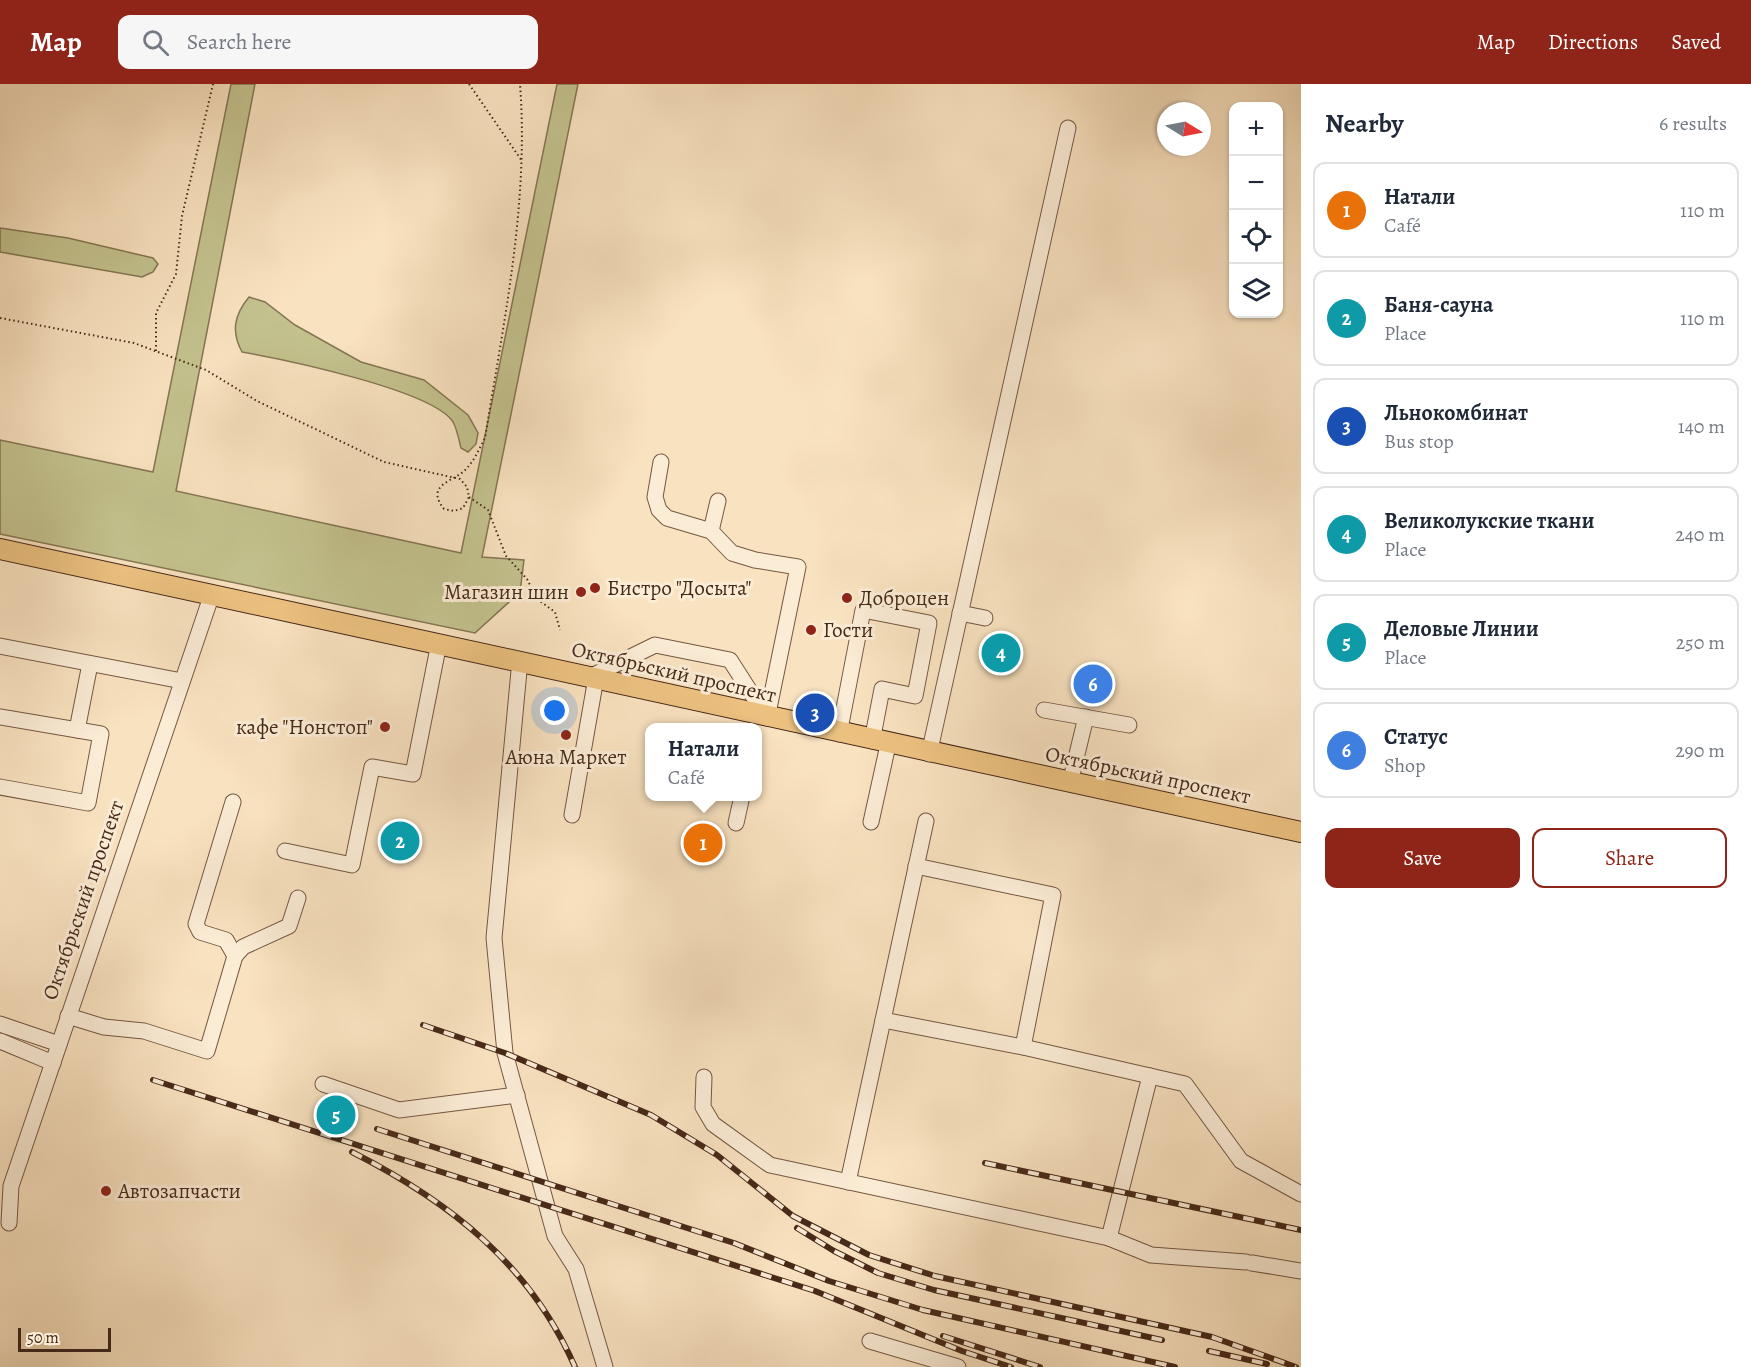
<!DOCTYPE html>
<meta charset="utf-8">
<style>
:root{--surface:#fff;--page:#f6f6f7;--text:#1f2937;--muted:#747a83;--line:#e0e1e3;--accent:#8f2418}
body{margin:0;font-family:Alegreya,serif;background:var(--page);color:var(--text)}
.controls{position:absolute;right:18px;top:18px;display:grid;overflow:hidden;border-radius:12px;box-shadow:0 2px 4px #0004}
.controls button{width:54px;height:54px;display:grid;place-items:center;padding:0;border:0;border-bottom:2px solid var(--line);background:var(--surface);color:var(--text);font:30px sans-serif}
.compass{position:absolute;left:1157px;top:18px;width:54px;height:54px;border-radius:50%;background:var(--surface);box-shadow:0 2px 4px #0004;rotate:100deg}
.scale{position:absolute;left:18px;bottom:15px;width:93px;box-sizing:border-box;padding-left:6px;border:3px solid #472918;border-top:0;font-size:16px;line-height:21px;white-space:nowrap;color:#472918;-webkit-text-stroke:4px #fbecd6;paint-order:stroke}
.you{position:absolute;left:555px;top:627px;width:21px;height:21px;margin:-15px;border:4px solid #fff;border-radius:50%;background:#1a73e8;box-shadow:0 0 0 9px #1a73e833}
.badge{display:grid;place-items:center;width:39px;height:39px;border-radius:50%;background:var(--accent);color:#fff;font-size:20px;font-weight:700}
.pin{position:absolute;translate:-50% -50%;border:3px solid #fff;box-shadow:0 2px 6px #0006}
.popup{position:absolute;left:645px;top:639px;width:117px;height:78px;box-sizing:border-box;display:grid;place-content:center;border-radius:12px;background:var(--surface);filter:drop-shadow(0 2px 4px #0005);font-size:20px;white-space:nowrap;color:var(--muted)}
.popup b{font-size:22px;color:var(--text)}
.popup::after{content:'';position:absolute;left:50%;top:100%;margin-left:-12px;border:12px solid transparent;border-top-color:var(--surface)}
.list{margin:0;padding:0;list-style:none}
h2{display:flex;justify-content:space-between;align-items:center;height:78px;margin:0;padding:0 24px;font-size:26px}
h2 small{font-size:20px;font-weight:400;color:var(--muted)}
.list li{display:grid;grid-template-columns:39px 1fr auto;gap:18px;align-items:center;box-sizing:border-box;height:96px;margin:0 12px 12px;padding:0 12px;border:2px solid var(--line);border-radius:12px}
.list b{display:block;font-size:22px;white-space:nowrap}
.list p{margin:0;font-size:20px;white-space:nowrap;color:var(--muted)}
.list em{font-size:20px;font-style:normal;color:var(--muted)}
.actions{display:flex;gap:12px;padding:18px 24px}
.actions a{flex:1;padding:14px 0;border:2px solid var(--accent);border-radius:12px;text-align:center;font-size:21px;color:var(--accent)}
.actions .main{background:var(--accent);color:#fff}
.icon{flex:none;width:33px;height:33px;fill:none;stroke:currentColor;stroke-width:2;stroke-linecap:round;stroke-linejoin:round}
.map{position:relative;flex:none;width:1301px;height:1283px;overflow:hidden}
header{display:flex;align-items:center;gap:36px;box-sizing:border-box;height:84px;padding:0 30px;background:var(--accent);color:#fff}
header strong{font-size:28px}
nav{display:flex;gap:33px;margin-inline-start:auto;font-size:21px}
.search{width:420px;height:54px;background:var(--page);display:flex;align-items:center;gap:15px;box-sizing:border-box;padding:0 21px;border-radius:12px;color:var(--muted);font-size:22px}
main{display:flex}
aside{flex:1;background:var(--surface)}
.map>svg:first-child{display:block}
.green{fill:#c3c28e;stroke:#857653;stroke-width:1.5}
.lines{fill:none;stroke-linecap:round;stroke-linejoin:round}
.minor-casing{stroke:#745742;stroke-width:17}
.major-casing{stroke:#472918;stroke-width:22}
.path{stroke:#472918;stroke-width:2;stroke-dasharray:1.5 3;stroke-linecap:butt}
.minor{stroke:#fbecd6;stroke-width:15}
.major{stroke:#ecc180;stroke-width:20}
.rail-casing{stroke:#472918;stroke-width:6}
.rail{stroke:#fbecd6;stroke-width:4;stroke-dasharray:11;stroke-linecap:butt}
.poi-dot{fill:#8f2418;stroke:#fbecd6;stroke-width:2}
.labels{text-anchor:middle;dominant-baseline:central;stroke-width:6;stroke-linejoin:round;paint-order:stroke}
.poi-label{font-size:21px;fill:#472918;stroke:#fbecd6;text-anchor:start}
.street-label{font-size:21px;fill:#472918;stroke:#fbecd6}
</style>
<header>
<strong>Map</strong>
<div class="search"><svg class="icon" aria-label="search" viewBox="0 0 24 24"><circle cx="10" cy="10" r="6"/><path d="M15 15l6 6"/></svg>Search here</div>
<nav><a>Map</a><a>Directions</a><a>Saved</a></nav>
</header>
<main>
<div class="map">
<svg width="1301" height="1283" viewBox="0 0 1301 1283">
<rect width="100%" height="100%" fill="#f9e2c0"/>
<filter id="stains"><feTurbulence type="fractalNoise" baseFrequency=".00333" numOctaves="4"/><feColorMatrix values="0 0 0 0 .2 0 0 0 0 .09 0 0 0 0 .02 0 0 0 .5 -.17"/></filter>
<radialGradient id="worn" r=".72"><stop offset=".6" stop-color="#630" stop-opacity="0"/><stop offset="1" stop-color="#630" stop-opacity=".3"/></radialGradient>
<g class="green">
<path d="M231,0H255L176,407L461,469L557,0H578L482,473L524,476L520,508L475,549L0,450V356L153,388Z"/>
<path d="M0,144L68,154L153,174L158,180L153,188L142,193L0,168Z"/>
<path d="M249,213L265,218L295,241L361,278L424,296L468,331L478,349L476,360L468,368L461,364C459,356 457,345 453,338C433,306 282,275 242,268C231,248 234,231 249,213Z"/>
</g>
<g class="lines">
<defs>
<g id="minor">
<path d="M661,378L655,413L659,426L667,434L711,447L732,469L755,476L798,483L767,634"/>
<path d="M711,447L718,417"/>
<path d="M960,529L985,534"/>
<path d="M0,562L182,597"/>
<path d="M520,576L494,854L505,969L555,1152L576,1185L605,1283"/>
<path d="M590,593L655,561L730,576L767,634"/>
<path d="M1044,626L1129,641"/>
<path d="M0,633L101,650L88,719L0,703"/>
<path d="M77,646L90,580"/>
<path d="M839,650L863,526L929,539L915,612L882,605L872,657"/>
<path d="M929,670L1068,44"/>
<path d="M1070,699L1086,633"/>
<path d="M572,731L596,594"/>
<path d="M871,738L888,661"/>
<path d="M736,739L742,712"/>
<path d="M285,767L352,781L372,683L413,690L439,559"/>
<path d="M916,782L1053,811L1023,963"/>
<path d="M235,872L243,863L289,842L298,814"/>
<path d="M68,932L104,943L144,947L207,967L235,872L226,856L200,848L196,840L233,718"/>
<path d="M883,936L1023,963L1185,1000L1241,1077L1301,1110"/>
<path d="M0,940L59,960"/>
<path d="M0,957L53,979"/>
<path d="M704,993L703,1023L713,1040L770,1081L1109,1154L1151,1171L1246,1178"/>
<path d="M323,1000L399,1026L517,1011"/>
<path d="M848,1098L926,737"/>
<path d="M9,1139L11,1102L212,510"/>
<path d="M1109,1154L1150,992"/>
<path d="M1252,1179L1301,1187"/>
<path d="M870,1257L958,1283"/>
</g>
<path id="major" d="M0,465C434,558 867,656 1301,748"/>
</defs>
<use href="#minor" class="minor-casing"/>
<use href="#major" class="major-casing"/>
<g class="path">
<path d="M469,0L522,77"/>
<path d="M0,234L134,259L206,286L257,317L384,378L460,395L467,403L469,413L463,424L454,427L444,425C425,401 452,398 464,387C474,378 479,365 485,354C504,236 529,119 520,0"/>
<path d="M156,267V229L176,190L182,132L213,0"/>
<path d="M469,413L488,426L506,472L527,495L537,515L555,528L560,546"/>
</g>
<use href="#minor" class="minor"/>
<use href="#major" class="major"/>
<defs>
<g id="rail">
<path d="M423,941L505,969L651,1031L717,1071L793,1132L869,1171L935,1192L1212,1253L1296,1283"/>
<path d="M153,996L815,1207L962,1267L1011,1283"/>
<path d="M377,1045L734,1159L829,1197L923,1226L1175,1283"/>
<path d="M352,1068C450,1118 530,1180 575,1283"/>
<path d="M985,1079L1301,1146"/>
<path d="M797,1144L834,1167L878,1189L934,1206L1162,1256"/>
<path d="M943,1252L1040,1283"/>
<path d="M1209,1267L1267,1280"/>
</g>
</defs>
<use href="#rail" class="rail-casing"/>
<use href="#rail" class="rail"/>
</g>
<g class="poi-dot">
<circle cx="595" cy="504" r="6"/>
<circle cx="581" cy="508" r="6"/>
<circle cx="847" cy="514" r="6"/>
<circle cx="811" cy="546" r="6"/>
<circle cx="385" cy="643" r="6"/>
<circle cx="566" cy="651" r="6"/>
<circle cx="106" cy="1107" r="6"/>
</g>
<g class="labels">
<g class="poi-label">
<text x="607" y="504">Бистро "Досыта"</text>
<text x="569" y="508" text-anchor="end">Магазин шин</text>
<text x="859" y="514">Доброцен</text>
<text x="823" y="546">Гости</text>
<text x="373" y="643" text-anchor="end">кафе "Нонстоп"</text>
<text x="566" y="673" text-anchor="middle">Аюна Маркет</text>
<text x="118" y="1107">Автозапчасти</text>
</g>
<g class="street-label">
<text transform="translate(674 588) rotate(13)">Октябрьский проспект</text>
<text transform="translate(1148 691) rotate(12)">Октябрьский проспект</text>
<text transform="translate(83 816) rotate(-71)">Октябрьский проспект</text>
</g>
</g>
<rect width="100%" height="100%" filter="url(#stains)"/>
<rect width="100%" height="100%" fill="url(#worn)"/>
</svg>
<div class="controls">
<button>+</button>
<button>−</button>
<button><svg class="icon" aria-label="locate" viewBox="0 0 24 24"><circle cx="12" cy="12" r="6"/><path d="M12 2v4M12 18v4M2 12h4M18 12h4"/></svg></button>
<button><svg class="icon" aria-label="layers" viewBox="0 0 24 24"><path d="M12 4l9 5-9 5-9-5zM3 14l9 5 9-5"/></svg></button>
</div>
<svg class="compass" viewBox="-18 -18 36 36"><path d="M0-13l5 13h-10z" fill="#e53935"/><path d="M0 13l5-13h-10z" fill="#747a83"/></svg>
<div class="scale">50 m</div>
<div class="you"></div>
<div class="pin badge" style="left:703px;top:759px;background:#e8710a">1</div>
<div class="popup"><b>Натали</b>Café</div>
<div class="pin badge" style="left:400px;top:757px;background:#0f9aa8">2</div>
<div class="pin badge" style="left:815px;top:629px;background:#1a4fb4">3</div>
<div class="pin badge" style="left:1001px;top:569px;background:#0f9aa8">4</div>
<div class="pin badge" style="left:336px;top:1031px;background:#0f9aa8">5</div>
<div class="pin badge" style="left:1093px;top:600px;background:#3f7fe0">6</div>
</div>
<aside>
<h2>Nearby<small>6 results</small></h2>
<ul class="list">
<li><span class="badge" style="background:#e8710a">1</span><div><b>Натали</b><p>Café</p></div><em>110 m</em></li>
<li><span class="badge" style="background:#0f9aa8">2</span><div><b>Баня-сауна</b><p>Place</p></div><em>110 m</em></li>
<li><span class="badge" style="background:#1a4fb4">3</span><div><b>Льнокомбинат</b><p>Bus stop</p></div><em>140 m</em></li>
<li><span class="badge" style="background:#0f9aa8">4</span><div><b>Великолукские ткани</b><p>Place</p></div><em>240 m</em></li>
<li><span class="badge" style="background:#0f9aa8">5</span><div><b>Деловые Линии</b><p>Place</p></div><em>250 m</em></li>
<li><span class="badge" style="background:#3f7fe0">6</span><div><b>Статус</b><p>Shop</p></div><em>290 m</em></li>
</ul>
<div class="actions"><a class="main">Save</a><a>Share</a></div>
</aside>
</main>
